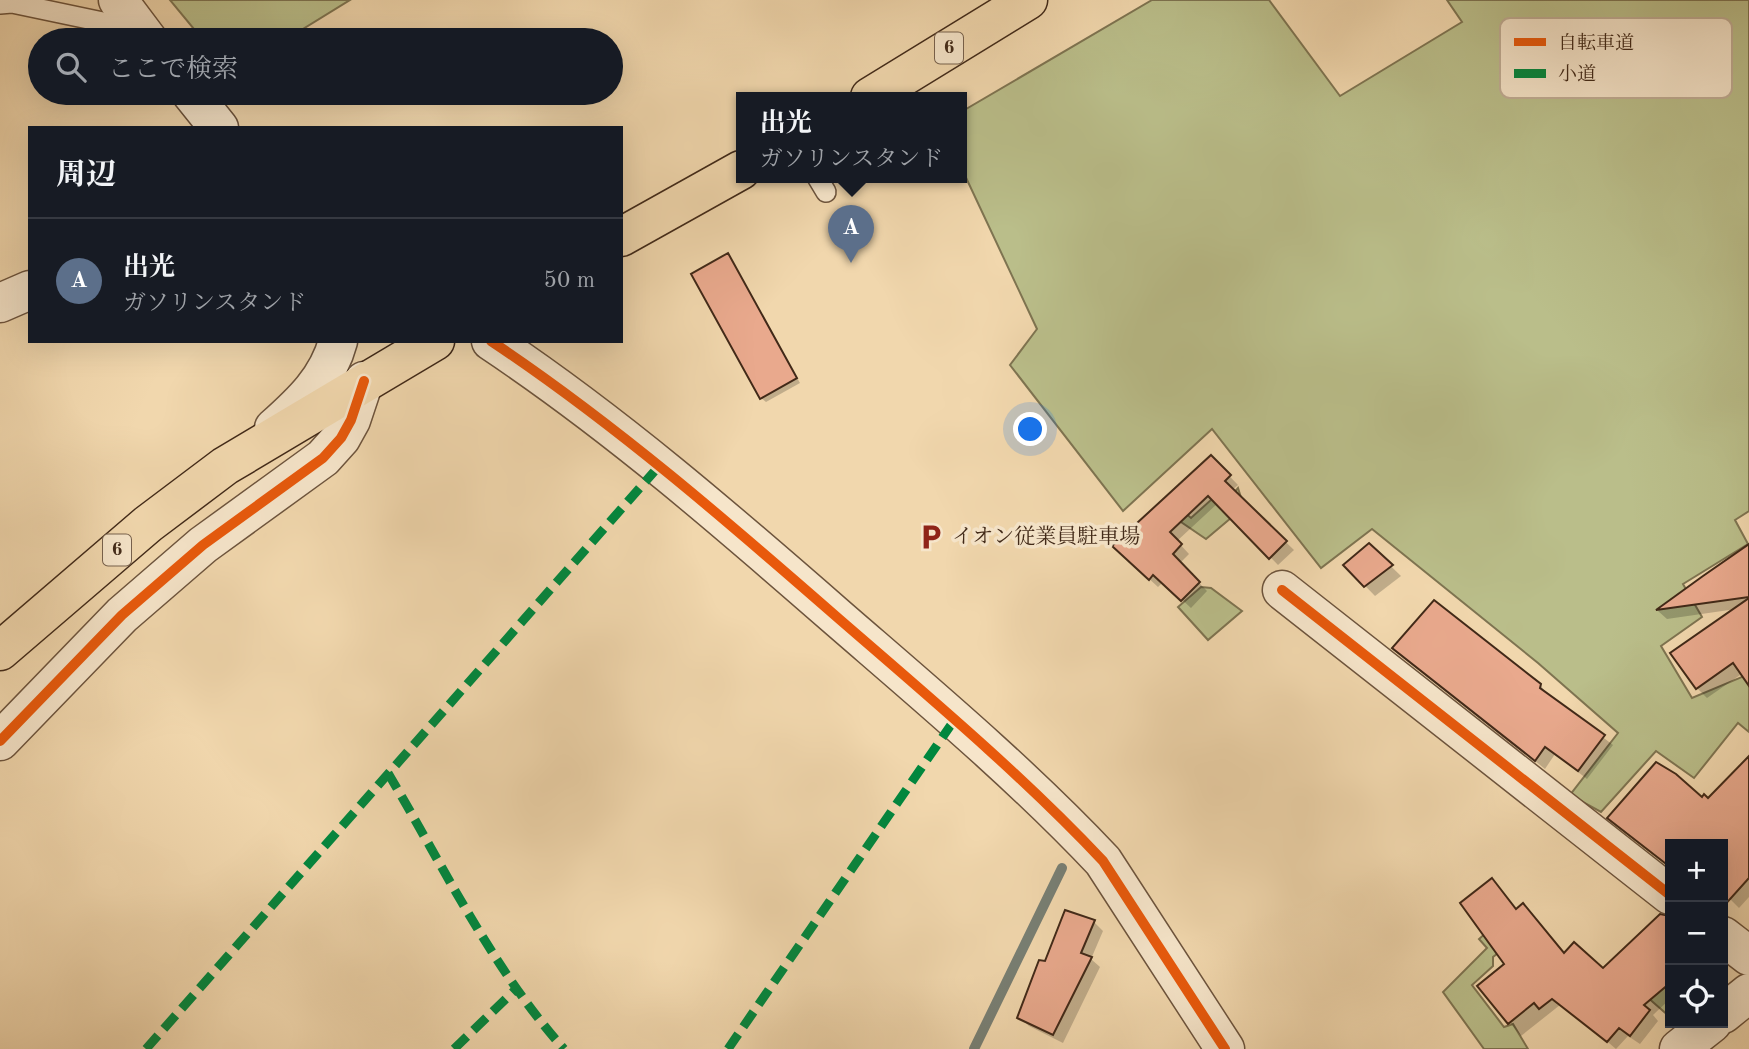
<!DOCTYPE html>
<html lang="ja">
<meta charset="utf-8">
<style>
:root{--surface:#171b24;--page:#242831;--text:#f1f3f6;--muted:#9ea1a6;--line:#363941;--accent:#c59692}
body{margin:0;font-family:"Old Standard TT","Noto Serif JP",serif;background:var(--page);color:var(--text)}
.controls{position:absolute;right:21px;bottom:21px;display:grid;overflow:hidden;border-radius:0px;box-shadow:0 7px 28px #0002}
.controls button{width:63px;height:63px;display:grid;place-items:center;padding:0;border:0;border-bottom:2px solid var(--line);background:var(--surface);color:var(--text);font:35px sans-serif}
.you{position:absolute;left:1031px;top:430px;width:24px;height:24px;margin:-18px;border:5px solid #fff;border-radius:50%;background:#1a73e8;box-shadow:0 0 0 10px #1a73e833}
.badge{display:grid;place-items:center;width:46px;height:46px;border-radius:50%;background:var(--accent);color:#fff;font-size:23px;font-weight:700}
.pin{position:absolute;translate:-50% -58px;filter:drop-shadow(0 2px 4px #0008)}
.pin::after{content:'';position:absolute;top:37px;width:24px;height:21px;background:inherit;clip-path:polygon(0 0,100% 0,50% 100%)}
.popup{position:absolute;left:736px;top:92px;width:231px;height:91px;box-sizing:border-box;display:grid;place-content:center;border-radius:0px;background:var(--surface);filter:drop-shadow(0 2px 5px #0005);font-size:23px;white-space:nowrap;color:var(--muted)}
.popup b{font-size:26px;color:var(--text)}
.popup::after{content:'';position:absolute;left:50%;top:100%;margin-left:-14px;border:14px solid transparent;border-top-color:var(--surface)}
.list{margin:0;padding:0;list-style:none}
h2{display:flex;justify-content:space-between;align-items:center;height:91px;margin:0;padding:0 28px;font-size:30px}
h2 small{font-size:23px;font-weight:400;color:var(--muted)}
.list li{display:grid;grid-template-columns:46px 1fr auto;gap:21px;align-items:center;box-sizing:border-box;height:126px;padding:0 28px;border-top:2px solid var(--line)}
.list b{display:block;font-size:26px;white-space:nowrap}
.list p{margin:0;font-size:23px;white-space:nowrap;color:var(--muted)}
.list em{font-size:23px;font-style:normal;color:var(--muted)}
.icon{flex:none;width:38px;height:38px;fill:none;stroke:currentColor;stroke-width:2;stroke-linecap:round;stroke-linejoin:round}
.map{position:relative;flex:none;width:1749px;height:1049px;overflow:hidden}
.search{position:absolute;background:var(--surface);box-shadow:0 7px 28px #0002;left:28px;top:28px;width:595px;height:77px;display:flex;align-items:center;gap:18px;box-sizing:border-box;padding:0 24px;border-radius:38px;color:var(--muted);font-size:26px}
.panel{position:absolute;background:var(--surface);box-shadow:0 7px 28px #0002;left:28px;top:126px;width:595px;height:217px;border-radius:0px}
.map>svg:first-child{display:block}
.green{fill:#babe8a;stroke:#7e7451;stroke-width:2}
.shadow{fill:#0003}
.lines{fill:none;stroke-linecap:round;stroke-linejoin:round}
.stream{stroke:#787f74;stroke-width:10}
.building{fill:#e9a98d;stroke:#412918;stroke-width:2}
.service-casing{stroke:#6d543d;stroke-width:22}
.minor-casing{stroke:#6d543d;stroke-width:41}
.tertiary-casing{stroke:#6d543d;stroke-width:41}
.trunk-casing{stroke:#412918;stroke-width:41}
.service{stroke:#f6e5ca;stroke-width:19}
.minor{stroke:#f6e5ca;stroke-width:38}
.tertiary{stroke:#f6e5ca;stroke-width:38}
.trunk{stroke:#f1d7ad;stroke-width:38}
.quiet{stroke:#00873e;stroke-width:9;stroke-dasharray:18 9;stroke-linecap:butt}
.cycleway-casing{stroke:#f6e5ca;stroke-width:15}
.cycleway{stroke:#e8590c;stroke-width:10}
.labels{text-anchor:middle;dominant-baseline:central;stroke-width:7;stroke-linejoin:round;paint-order:stroke}
.shield{fill:#f6e5ca;stroke:#77614d;stroke-width:2}
.shield-label{font-size:19px;font-weight:bold;fill:#412918}
.poi-label{font-size:21px;fill:#412918;stroke:#f6e5ca;text-anchor:start}
.key{fill:#f6e5ca;stroke:#c0ad95;stroke-width:2}
.key-label{font-size:19px;fill:#412918}
</style>
<div class="map">
<svg width="1749" height="1049" viewBox="0 0 1749 1049">
<rect width="100%" height="100%" fill="#f1d7ad"/>
<filter id="stains"><feTurbulence type="fractalNoise" baseFrequency=".00286" numOctaves="4"/><feColorMatrix values="0 0 0 0 .2 0 0 0 0 .09 0 0 0 0 .02 0 0 0 .5 -.17"/></filter>
<radialGradient id="worn" r=".72"><stop offset=".6" stop-color="#630" stop-opacity="0"/><stop offset="1" stop-color="#630" stop-opacity=".3"/></radialGradient>
<g class="green">
<path d="M170,0H350L285,40H203Z"/>
<path d="M1152,0H1269L1340,96L1462,22L1447,0H1749V511L1735,520L1748,544L1683,584L1702,617L1661,646L1692,698L1749,674V732L1738,723L1694,778L1656,751L1601,812L1570,795L1618,733L1538,663L1372,529L1321,568L1212,429L1123,511L1010,365L1037,329L961,167V112Z"/>
<path d="M1238,488L1244,507L1206,539L1159,507L1168,498L1191,518L1212,499L1225,503Z"/>
<path d="M1201,587L1211,588L1242,611L1208,640L1178,607Z"/>
<path d="M1506,915L1520,936L1493,957V966L1472,985L1504,1027L1513,1024L1528,1049H1484L1443,992L1487,948L1479,939Z"/>
<path d="M1640,962L1667,990L1670,988V1017L1638,989Z"/>
</g>
<g class="shadow">
<path d="M728,255L800,383L766,402L761,398Z"/>
<path d="M1211,457L1238,485L1232,490L1294,550L1278,565L1218,503L1177,541L1189,554L1180,563L1207,591L1191,608L1163,582L1158,587L1122,554Z"/>
<path d="M1369,545L1401,576L1375,596L1345,565Z"/>
<path d="M1749,547V679L1743,673L1707,698L1697,688L1736,609L1667,619L1658,611Z"/>
<path d="M1394,648L1540,685L1549,696L1613,745L1587,779L1555,754L1545,769Z"/>
<path d="M1749,758V897L1739,908L1723,892V844H1670V864L1618,827L1702,799L1709,800Z"/>
<path d="M1516,910L1564,955L1560,1005L1521,1036L1479,986L1506,965Z"/>
<path d="M1094,922L1103,931L1091,959L1100,967L1063,1043L1029,1026L1019,1017L1046,963Z"/>
<path d="M1670,944V999L1653,1015L1658,1021L1640,1044L1628,1036L1616,1049L1582,1020Z"/>
</g>
<g class="lines">
<path class="stream" d="M974,1049L1062,868"/>
</g>
<g class="building">
<path d="M728,253L797,378L760,399L691,274Z"/>
<path d="M1211,455L1231,475L1225,481L1287,541L1269,559L1208,496L1170,532L1182,544L1173,554L1200,582L1181,601L1153,575L1149,580L1112,546Z"/>
<path d="M1369,543L1393,565L1364,587L1343,565Z"/>
<path d="M1749,544V597L1656,610L1703,576Z"/>
<path d="M1749,598V686L1733,663L1696,689L1670,653Z"/>
<path d="M1434,600L1541,684L1540,688L1605,735L1578,771L1545,747L1535,761L1392,648Z"/>
<path d="M1749,756V878L1723,907V844H1670V867L1607,818L1656,762L1676,774L1702,797L1704,794L1708,798Z"/>
<path d="M1492,878L1516,909L1523,903L1564,953L1574,942L1603,968L1660,914L1670,916V983L1644,1005L1650,1010L1630,1036L1619,1028L1607,1042L1552,999L1539,1009L1534,1003L1508,1024L1477,986L1504,964L1460,903Z"/>
<path d="M1065,910L1095,920L1081,953L1092,957L1053,1035L1017,1018L1039,960L1045,961Z"/>
</g>
<g class="lines">
<defs>
<g id="service">
<path d="M0,4L12,3L136,29"/>
<path d="M817,177L826,192"/>
</g>
<g id="minor">
<path d="M0,303L30,290"/>
<path d="M1282,590L1670,895"/>
<path d="M0,741L122,615L203,545L323,458L341,438L351,420L364,381"/>
<path d="M1723,936L1749,956"/>
</g>
<g id="tertiary">
<path d="M118,0L148,40"/>
<path d="M191,93L219,128"/>
<path d="M491,341C614,423 727,521 838,618C928,696 1021,774 1103,861L1225,1049"/>
<path d="M274,428C302,403 328,379 338,341"/>
<path d="M1723,1014L1749,993"/>
<path d="M1679,1049L1712,1023"/>
</g>
<g id="trunk">
<path d="M870,97L1028,0"/>
<path d="M621,237L741,170"/>
<path d="M0,651L148,524L225,466L435,341"/>
</g>
</defs>
<use href="#service" class="service-casing"/>
<use href="#minor" class="minor-casing"/>
<use href="#tertiary" class="tertiary-casing"/>
<use href="#trunk" class="trunk-casing"/>
<use href="#service" class="service"/>
<use href="#minor" class="minor"/>
<use href="#tertiary" class="tertiary"/>
<use href="#trunk" class="trunk"/>
<g class="quiet">
<path d="M388,773C443,866 492,968 564,1049"/>
<path d="M146,1049L659,466"/>
<path d="M454,1049L517,988"/>
<path d="M728,1049L955,719"/>
</g>
<defs>
<g id="cycleway">
<path d="M491,341C614,423 727,521 838,618C928,696 1021,774 1103,861L1225,1049"/>
<path d="M1282,590L1670,895"/>
<path d="M0,741L122,615L203,545L323,458L341,438L351,420L364,381"/>
</g>
</defs>
<use href="#cycleway" class="cycleway-casing"/>
<use href="#cycleway" class="cycleway"/>
</g>
<defs>
<symbol id="parking-bare" viewBox="-9 -9 18 18"><path d="M-3.5-5.5H1a3.5 3.5 0 0 1 0 7H-1V5.5H-3.5ZM-1-3.4V-.6H.8a1.4 1.4 0 0 0 0-2.8Z" fill="#8f2418" stroke="#f6e5ca" stroke-width="2.5" paint-order="stroke"/></symbol>
</defs>
<g fill-rule="evenodd">
<use href="#parking-bare" x="912" y="518" width="38" height="38"/>
</g>
<g class="labels">
<g class="shield">
<rect x="935" y="32.5" width="28" height="31" rx="5"/>
<rect x="103" y="534.5" width="28" height="31" rx="5"/>
</g>
<g class="shield-label">
<text x="949" y="48">6</text>
<text x="117" y="550">6</text>
</g>
<g class="poi-label">
<text x="952" y="537">イオン従業員駐車場</text>
</g>
</g>
<rect x="1500" y="18" width="232" height="80" rx="10" class="key"/>
<rect x="1514" y="38" width="32" height="8" fill="#e8590c"/>
<rect x="1514" y="69" width="32" height="9" fill="#00873e"/>
<g class="key-label">
<text x="1558" y="49">自転車道</text>
<text x="1558" y="80">小道</text>
</g>
<rect width="100%" height="100%" filter="url(#stains)"/>
<rect width="100%" height="100%" fill="url(#worn)"/>
</svg>
<div class="controls">
<button>+</button>
<button>−</button>
<button><svg class="icon" aria-label="locate" viewBox="0 0 24 24"><circle cx="12" cy="12" r="6"/><path d="M12 2v4M12 18v4M2 12h4M18 12h4"/></svg></button>
</div>
<div class="you"></div>
<div class="pin badge" style="left:851px;top:263px;background:#5c6f8a">A</div>
<div class="popup"><b>出光</b>ガソリンスタンド</div>
<div class="search"><svg class="icon" aria-label="search" viewBox="0 0 24 24"><circle cx="10" cy="10" r="6"/><path d="M15 15l6 6"/></svg>ここで検索</div>
<section class="panel">
<h2>周辺<small></small></h2>
<ul class="list">
<li><span class="badge" style="background:#5c6f8a">A</span><div><b>出光</b><p>ガソリンスタンド</p></div><em>50 m</em></li>
</ul>
</section>
</div>
